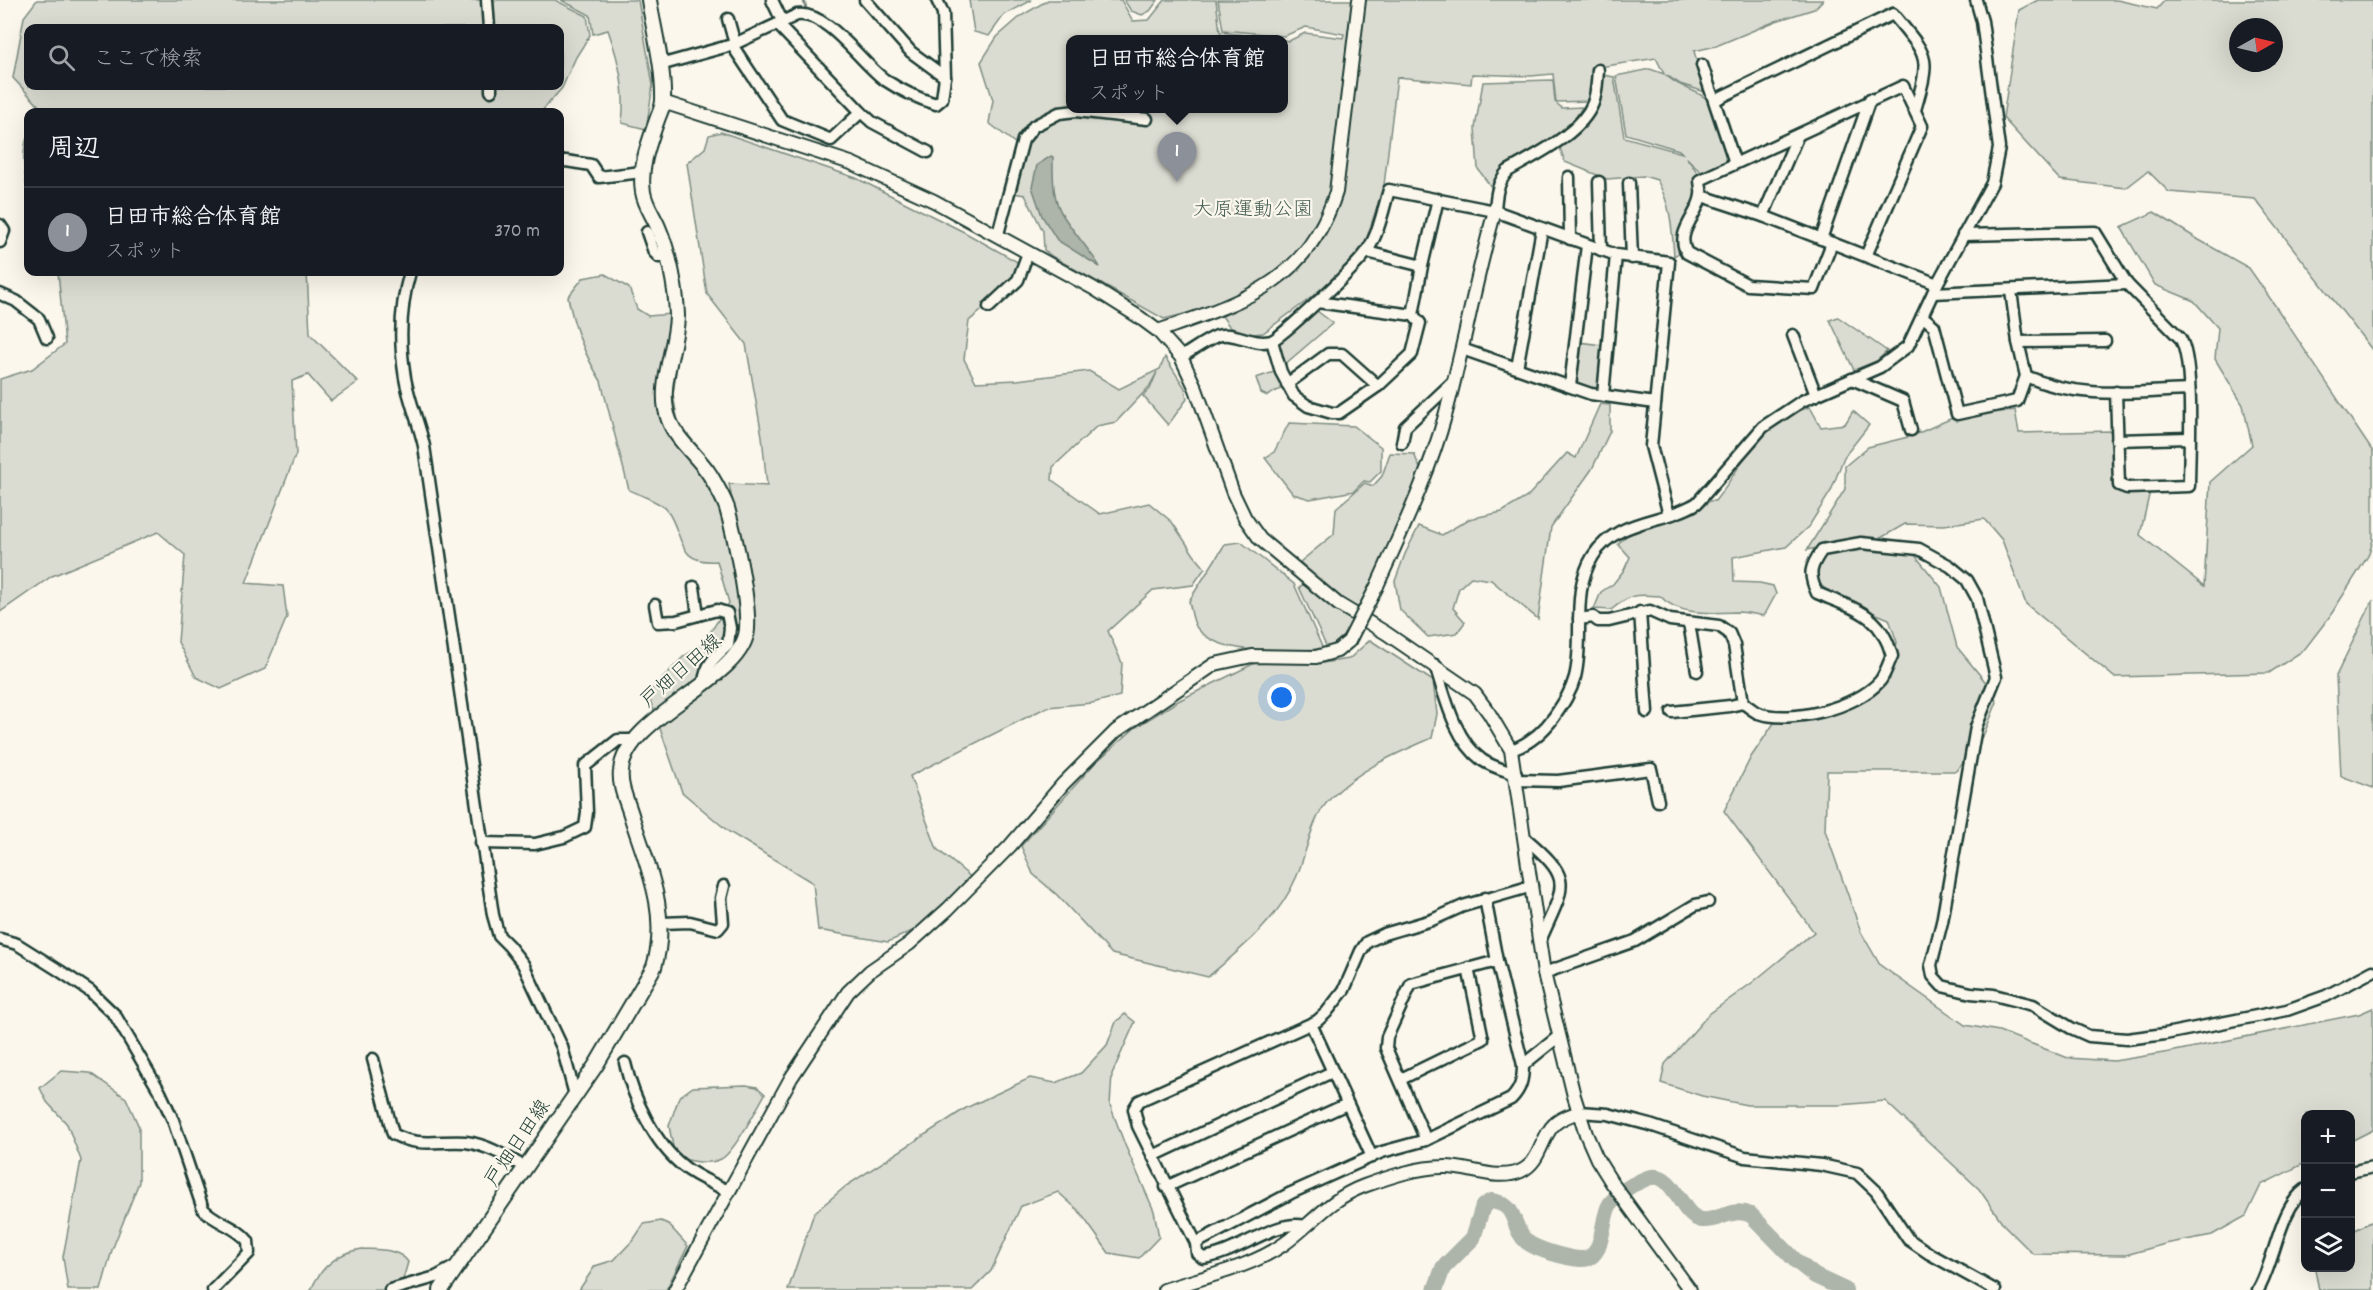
<!DOCTYPE html>
<html lang="ja">
<meta charset="utf-8">
<style>
:root{--surface:#171b24;--page:#242831;--text:#f1f3f6;--muted:#9ea1a6;--line:#363941;--accent:#8c9099}
body{margin:0;font-family:Dekko,"Klee One",sans-serif;background:var(--page);color:var(--text)}
.controls{position:absolute;right:18px;bottom:18px;display:grid;overflow:hidden;border-radius:12px;box-shadow:0 6px 24px #0002}
.controls button{width:54px;height:54px;display:grid;place-items:center;padding:0;border:0;border-bottom:2px solid var(--line);background:var(--surface);color:var(--text);font:30px sans-serif}
.compass{position:absolute;left:2229px;top:18px;width:54px;height:54px;border-radius:50%;background:var(--surface);box-shadow:0 6px 24px #0002;rotate:82deg}
.you{position:absolute;left:1282px;top:698px;width:21px;height:21px;margin:-15px;border:4px solid #fff;border-radius:50%;background:#1a73e8;box-shadow:0 0 0 9px #1a73e833}
.badge{display:grid;place-items:center;width:39px;height:39px;border-radius:50%;background:var(--accent);color:#fff;font-size:20px;font-weight:700}
.pin{position:absolute;translate:-50% -50px;filter:drop-shadow(0 2px 3px #0008)}
.pin::after{content:'';position:absolute;top:32px;width:21px;height:18px;background:inherit;clip-path:polygon(0 0,100% 0,50% 100%)}
.popup{position:absolute;left:1066px;top:35px;width:222px;height:78px;box-sizing:border-box;display:grid;place-content:center;border-radius:12px;background:var(--surface);filter:drop-shadow(0 2px 4px #0005);font-size:20px;white-space:nowrap;color:var(--muted)}
.popup b{font-size:22px;color:var(--text)}
.popup::after{content:'';position:absolute;left:50%;top:100%;margin-left:-12px;border:12px solid transparent;border-top-color:var(--surface)}
.list{margin:0;padding:0;list-style:none}
h2{display:flex;justify-content:space-between;align-items:center;height:78px;margin:0;padding:0 24px;font-size:26px}
h2 small{font-size:20px;font-weight:400;color:var(--muted)}
.list li{display:grid;grid-template-columns:39px 1fr auto;gap:18px;align-items:center;box-sizing:border-box;height:90px;padding:0 24px;border-top:2px solid var(--line)}
.list b{display:block;font-size:22px;white-space:nowrap}
.list p{margin:0;font-size:20px;white-space:nowrap;color:var(--muted)}
.list em{font-size:20px;font-style:normal;color:var(--muted)}
.icon{flex:none;width:33px;height:33px;fill:none;stroke:currentColor;stroke-width:2;stroke-linecap:round;stroke-linejoin:round}
.map{position:relative;flex:none;width:2373px;height:1290px;overflow:hidden}
.search{position:absolute;background:var(--surface);box-shadow:0 6px 24px #0002;left:24px;top:24px;width:540px;height:66px;display:flex;align-items:center;gap:15px;box-sizing:border-box;padding:0 21px;border-radius:12px;color:var(--muted);font-size:22px}
.panel{position:absolute;background:var(--surface);box-shadow:0 6px 24px #0002;left:24px;top:108px;width:540px;height:168px;border-radius:12px}
.map>svg:first-child{display:block}
.green{fill:#dbdcd1;stroke:#7d8c82;stroke-width:1.5;fill-rule:evenodd}
.water{fill:#adb4aa;stroke:#74847b;stroke-width:1.5}
.lines{fill:none;stroke-linecap:round;stroke-linejoin:round}
.stream{stroke:#74847b;stroke-width:3}
.river{stroke:#adb4aa;stroke-width:16}
.minor-casing{stroke:#1f3d34;stroke-width:15}
.tertiary-casing{stroke:#1f3d34;stroke-width:16}
.secondary-casing{stroke:#1f3d34;stroke-width:18}
.minor{stroke:#fbf7ec;stroke-width:10}
.tertiary{stroke:#fbf7ec;stroke-width:12}
.secondary{stroke:#fbf7ec;stroke-width:14}
.tertiary-bridge-casing{stroke:#1f3d34;stroke-width:16;stroke-linecap:butt}
.tertiary-bridge{stroke:#fbf7ec;stroke-width:12}
.labels{text-anchor:middle;dominant-baseline:central;stroke-width:4.5;stroke-linejoin:round;paint-order:stroke}
.park-label{font-size:20px;fill:#455d53;stroke:#fbf7ec}
.street-label{font-size:20px;fill:#1f3d34;stroke:#fbf7ec}
</style>
<div class="map">
<svg width="2373" height="1290" viewBox="0 0 2373 1290">
<rect width="100%" height="100%" fill="#fbf7ec"/>
<filter id="ink" filterUnits="userSpaceOnUse"><feTurbulence type="fractalNoise" baseFrequency=".0167" numOctaves="2"/><feDisplacementMap in="SourceGraphic" scale="12" xChannelSelector="R" yChannelSelector="G"/><feConvolveMatrix kernelMatrix="1 2 1 2 8 2 1 2 1" color-interpolation-filters="sRGB"/></filter>
<g filter="url(#ink)">
<g class="green">
<path d="M37,0H555L587,16L590,35L576,57L562,88L541,112H38L40,107L13,78L24,17ZM28,28H560V86H28Z"/>
<path d="M561,0H638L653,85L646,129L622,123C626,90 619,61 608,30L593,34L590,15Z"/>
<path d="M969,0H1032L1004,15L989,36L974,32Z"/>
<path d="M1048,0H1121L1133,21L1149,20L1165,0H1216L1220,32L1278,39H1070V108H1284V40L1289,41L1305,33L1343,38L1344,34L1306,27L1284,36L1223,30L1218,0H1823L1814,9L1776,21L1716,46L1694,51L1705,92L1680,84L1666,75C1679,89 1698,89 1710,102C1717,109 1727,149 1731,160L1703,174L1686,157L1698,173L1696,197L1681,227L1680,252L1674,256C1672,227 1671,205 1657,180L1644,176L1607,179L1565,162L1560,148L1577,133L1595,112L1603,75L1614,77L1624,137L1682,153L1679,150L1626,134L1616,76L1650,69L1664,74L1656,58L1594,68L1589,101L1556,102L1553,74L1531,76L1472,74L1471,84L1397,77L1384,185L1362,253L1308,300L1263,333L1242,335L1229,326L1215,306L1164,319L1053,257L1044,250L1043,231L1025,195L1007,192L1016,144L989,123L993,100L981,62L997,37L1021,16Z"/>
<path d="M1124,0H1158L1150,11L1142,15L1131,11Z"/>
<path d="M2038,0H2117L2157,9L2165,0H2373V351L2255,199L2169,192L2148,171L2126,188L2060,180L2003,118L2019,10ZM2238,27H2274V63H2238Z"/>
<path d="M1553,80L1555,102L1562,108L1582,107C1565,140 1526,148 1501,172C1497,176 1494,182 1491,187L1478,169L1475,128L1483,82Z"/>
<path d="M721,132L856,178L964,232L1021,264C1011,289 989,304 969,321L964,359L976,382L1017,380L1089,371L1119,389L1160,369L1165,357L1185,388L1187,399L1168,425L1143,396L1150,389L1157,372L1149,387L1116,422L1097,426L1053,467L1052,480L1100,514L1149,503L1172,522L1194,555L1205,568L1193,585L1153,590L1108,631L1122,663L1120,696L1092,703L1047,707L910,776L937,849L972,878L921,927L888,942L818,930L813,883L729,832L682,792L648,694L683,657L703,644L729,603L717,561C676,564 685,537 667,510C662,503 638,494 629,490L601,381C584,354 574,328 568,297L583,278L605,274L629,288L637,309L648,316L672,314L679,348L673,395L678,422L704,455L726,496L741,546L729,484L767,486L762,436L746,344L707,294L687,163L705,148L709,135Z"/>
<path d="M28,135V193C24,175 21,152 28,135Z"/>
<path d="M2154,212L2199,240L2249,268L2274,304L2373,452V540L2368,556L2330,616L2304,650L2269,673L2114,677L2026,604L2002,540L1984,519L1944,525L1905,524L1879,539L1848,542L1807,550L1845,489V466L1868,447L1912,436L1950,419L2015,410L2019,433L2113,431L2116,491H2150L2140,535L2204,586L2210,482L2252,445L2243,405L2215,359L2218,328L2194,301L2155,285L2121,227Z"/>
<path d="M58,272H307L310,334L358,382L331,401L308,375L292,381L296,454L246,583L283,586L287,617L265,669L221,689L196,677L178,642L185,555L158,532L52,576L0,612V379L32,369L65,344Z"/>
<path d="M1313,308L1333,323L1284,365L1276,340Z"/>
<path d="M1838,317L1887,351L1877,361L1854,370L1830,320Z"/>
<path d="M1579,342L1602,345L1598,390L1582,388L1574,384Z"/>
<path d="M1277,371L1283,388L1267,396L1261,393L1256,378Z"/>
<path d="M1600,404L1610,405V431L1592,469L1551,527L1538,619L1491,580L1471,577L1459,588L1453,608L1465,622L1457,633L1428,637L1400,610L1395,581L1405,554L1419,526L1442,535L1469,519L1502,512L1527,497L1567,453L1576,458Z"/>
<path d="M1810,407L1821,427L1845,424L1853,411L1869,425L1844,457L1831,491L1809,526L1786,547L1733,557L1734,582L1760,583L1773,586L1776,594L1764,616C1755,614 1745,612 1736,612C1711,613 1678,616 1660,596C1635,594 1630,594 1611,610L1594,609L1601,592L1613,584L1624,570L1630,557L1618,544L1627,535L1652,523L1694,513L1710,501H1715C1747,461 1754,424 1810,407Z"/>
<path d="M1289,423L1354,426L1381,447V471L1370,482L1364,481L1354,491L1310,499L1293,494L1265,458L1274,452Z"/>
<path d="M1390,453L1414,454L1422,473L1360,612L1337,598L1300,562L1334,534L1336,508L1365,483L1373,486L1382,476Z"/>
<path d="M1241,542L1294,584L1323,649C1288,650 1221,658 1197,628C1192,621 1191,609 1189,601L1225,544Z"/>
<path d="M1860,548L1914,554L1941,587L1957,647L1988,685L1997,702L1984,734L1956,771H1827L1825,830L1861,932L1880,965L1965,1025L1999,1031L2068,1058L2114,1061L2170,1052L2359,1014L2373,1008V1130L2351,1141L2350,1114H2306L2305,1163L2261,1185L2246,1216L2212,1235L2165,1244L2126,1255L2033,1254L2004,1225L1979,1189L1885,1101L1840,1105H1747L1702,1096L1661,1083L1665,1064L1709,1014L1753,982L1814,932L1724,811L1751,757L1774,723L1839,713L1890,679L1897,642L1889,619C1873,612 1826,596 1818,581C1813,572 1818,563 1823,554Z"/>
<path d="M1306,583L1354,621L1345,639L1327,648L1299,587Z"/>
<path d="M2373,600V788L2341,776L2336,676Z"/>
<path d="M1370,640L1433,681L1437,714L1432,738C1395,754 1359,769 1330,799C1310,819 1307,854 1296,878C1278,920 1242,948 1208,977L1112,954L1057,895L1033,874L1021,846L1095,763L1136,727L1178,701L1255,663H1322L1349,659Z"/>
<path d="M1125,1014L1135,1022L1112,1074L1110,1105L1125,1145L1154,1211L1159,1237L1139,1258L1109,1253L1079,1211L1058,1192L1021,1206L991,1271L972,1290H788L814,1213L846,1186L966,1108L1030,1078L1055,1083L1081,1073L1107,1045L1116,1022Z"/>
<path d="M61,1071L90,1073L126,1098L139,1127V1182L112,1250L101,1290H68L63,1257L81,1160L67,1124L47,1102L40,1088Z"/>
<path d="M746,1085L757,1087L765,1094C758,1107 733,1154 721,1159C706,1166 689,1160 675,1157L669,1126L679,1097L693,1087Z"/>
<path d="M661,1221L668,1224L688,1246L666,1290H579L595,1266L614,1260L634,1239L644,1224Z"/>
<path d="M2373,1221V1290H2319L2315,1270L2317,1268H2350L2351,1232Z"/>
<path d="M362,1249C377,1250 399,1248 408,1262L400,1290H311C320,1268 338,1252 362,1249Z"/>
</g>
<path class="water" d="M1051,156L1053,157C1053,177 1052,200 1064,217C1075,234 1089,249 1100,267L1057,240L1042,216L1032,187L1037,165Z"/>
<g class="lines">
<path class="stream" d="M804,0L806,9"/>
<path class="river" d="M1435,1290L1443,1268L1473,1238L1483,1206L1491,1201C1519,1204 1510,1227 1527,1242C1537,1250 1567,1258 1580,1259C1606,1261 1600,1219 1610,1204C1616,1196 1630,1185 1639,1182C1643,1180 1648,1177 1652,1177C1676,1174 1680,1217 1702,1220C1719,1222 1731,1206 1751,1215L1796,1261L1815,1276L1845,1290"/>
<defs>
<g id="minor">
<path d="M487,0L489,28"/>
<path d="M772,0L783,23"/>
<path d="M865,0L911,52L945,77"/>
<path d="M728,19L735,44"/>
<path d="M778,25L861,112L872,122L928,152"/>
<path d="M732,45L782,120L831,140L861,112"/>
<path d="M660,65L732,45L797,15C827,10 862,64 885,80C900,90 920,99 936,104L942,99L945,77L943,13L937,0"/>
<path d="M1702,65L1735,163"/>
<path d="M491,86V91"/>
<path d="M1715,100L1893,14C1929,58 1931,55 1915,110"/>
<path d="M560,162L566,161L591,165L599,177L642,172"/>
<path d="M1569,177L1570,239"/>
<path d="M1599,182L1601,250"/>
<path d="M1629,183L1632,258"/>
<path d="M1702,196L1763,216L1937,284"/>
<path d="M1495,211C1496,195 1497,183 1508,171C1535,155 1581,134 1593,103C1597,93 1597,81 1598,70"/>
<path d="M1763,216L1798,135"/>
<path d="M0,225L4,231L0,242"/>
<path d="M647,232L654,252L659,257L667,256"/>
<path d="M998,234L1023,140L1034,126L1059,113L1076,111L1147,119"/>
<path d="M1963,235L2095,232L2127,284L2180,338C2195,361 2189,455 2189,486L2127,488L2119,485L2116,392"/>
<path d="M1821,239L1870,99"/>
<path d="M1832,243L1814,289L1748,285L1687,253C1674,232 1699,215 1701,195C1702,190 1700,184 1700,180L1903,86L1922,126L1866,256"/>
<path d="M1367,252L1422,266"/>
<path d="M410,272C400,306 399,342 405,378C409,401 419,423 424,446L493,915L499,936L509,946L523,964L562,1047L575,1095"/>
<path d="M1933,293L2127,284"/>
<path d="M0,294L16,301L39,319L47,338"/>
<path d="M989,307L1018,280L1028,253"/>
<path d="M1413,315L1422,266L1438,199"/>
<path d="M1922,316L1934,326L1957,414L2017,401L2026,376L2018,342L2011,291"/>
<path d="M1793,335L1816,395"/>
<path d="M1272,341L1281,372L1294,396L1308,406L1332,413H1339L1378,386L1412,354L1420,323L1413,315L1317,302"/>
<path d="M2018,342L2105,341"/>
<path d="M1462,349L1591,394L1655,403"/>
<path d="M1181,357C1192,351 1204,341 1217,336C1233,330 1252,346 1271,341C1281,338 1360,263 1367,251C1379,233 1383,210 1389,190L1495,211L1616,255L1669,262L1651,446L1669,515"/>
<path d="M1517,368L1542,229"/>
<path d="M2026,376C2078,400 2134,392 2189,390"/>
<path d="M1852,379L1903,401L1911,430"/>
<path d="M1287,384L1328,354H1342L1378,386"/>
<path d="M1570,386L1587,245"/>
<path d="M1603,395L1616,255"/>
<path d="M2117,440L2189,438"/>
<path d="M1402,443L1405,427L1454,381"/>
<path d="M694,587L698,615"/>
<path d="M655,605L658,622L676,621L717,610L727,613L730,628L728,645C715,657 706,664 704,682"/>
<path d="M1640,612L1647,712"/>
<path d="M1579,619L1593,617L1598,621H1609L1650,611L1670,620L1719,626L1729,633L1734,645L1743,703C1748,706 1753,711 1758,713C1791,724 1857,708 1880,681C1885,675 1888,664 1892,656C1881,613 1854,609 1817,593C1808,574 1810,567 1822,550L1861,543L1919,549L1950,566L1967,580L1977,598L1996,677L1976,727L1942,922L1931,965L1933,976L1942,986L1971,993L1994,995L2033,1005L2071,1028L2089,1036L2127,1039L2165,1034L2287,1010L2326,996L2373,971"/>
<path d="M1689,623L1697,671"/>
<path d="M1435,665C1445,696 1454,739 1482,760C1492,767 1504,770 1516,774"/>
<path d="M1672,712L1730,706L1743,703"/>
<path d="M1511,750C1529,744 1543,732 1554,717C1563,704 1571,692 1575,677C1585,637 1570,593 1593,556C1617,518 1663,524 1697,503L1763,427L1802,401L1880,367L1908,346L1937,284L1992,183L1999,148L1982,21L1976,0"/>
<path d="M1517,780L1558,781L1651,769L1658,801"/>
<path d="M1525,838C1576,881 1564,885 1540,941"/>
<path d="M481,843L535,844L564,837L585,827L587,812L585,766L618,740H635"/>
<path d="M661,923L690,922L718,929L723,923L721,898L724,886"/>
<path d="M0,939L17,944L60,971L90,991L115,1015L160,1092L173,1120L203,1209C216,1223 236,1226 248,1241L249,1253L213,1290"/>
<path d="M1544,973L1635,941L1695,905L1708,902"/>
<path d="M1311,1024L1372,1157"/>
<path d="M373,1059L393,1134C418,1148 439,1140 466,1142C488,1145 507,1157 526,1168"/>
<path d="M625,1063C633,1098 654,1143 683,1166C696,1177 713,1183 728,1191"/>
<path d="M1523,1065L1559,1036"/>
<path d="M1401,1079L1483,1039L1468,968"/>
<path d="M1579,1112L1608,1114L1650,1125L1745,1157L1821,1165L1857,1173L1876,1191L1908,1239L1930,1254L1995,1290"/>
<path d="M1426,1140L1386,1048L1387,1037L1411,984L1497,961"/>
<path d="M1153,1156L1332,1072"/>
<path d="M2350,1172L2373,1167"/>
<path d="M1166,1187L1347,1104"/>
<path d="M1305,1226C1274,1219 1237,1254 1203,1258L1197,1253L1196,1243L1138,1126L1134,1109L1139,1101L1317,1021L1326,1013L1344,990L1361,951L1367,942L1384,934L1432,920L1463,906L1532,886"/>
<path d="M1196,1243L1291,1193L1382,1152L1426,1140L1511,1099C1521,1089 1523,1079 1523,1065L1497,961L1485,898"/>
<path d="M390,1290L436,1277L456,1266"/>
<path d="M2258,1290C2275,1262 2279,1208 2306,1189"/>
</g>
<g id="tertiary">
<path d="M663,102L851,163L934,201L1093,288L1139,317L1158,331L1181,357L1196,389L1233,493L1245,518L1260,539L1338,604L1386,633L1475,694L1489,713L1511,750L1544,973L1574,1096L1586,1134L1597,1159L1612,1183L1690,1290"/>
<path d="M1158,331C1241,302 1307,284 1336,192L1359,0"/>
<path d="M1377,586C1402,530 1429,474 1445,416C1464,348 1475,279 1495,211"/>
<path d="M675,1290L791,1078L848,992L870,971L909,944L948,909L1010,846L1063,784L1116,731L1215,664L1252,656L1316,657L1337,651L1349,641"/>
<path d="M1164,1290C1203,1277 1250,1268 1284,1244C1312,1224 1329,1199 1364,1186C1389,1177 1418,1167 1444,1167C1468,1166 1497,1182 1521,1171C1538,1163 1540,1145 1549,1131C1555,1120 1568,1116 1579,1112"/>
</g>
<path id="secondary" d="M441,1290L596,1065L654,967C670,915 648,867 632,818C628,803 619,787 621,771C625,715 744,680 747,629C749,600 735,537 727,508C723,497 716,485 710,475C698,456 677,441 669,420C656,387 677,348 677,315C676,286 669,253 658,227C653,215 645,205 643,192C639,168 649,143 657,120C659,114 663,107 663,100C664,67 654,32 649,0"/>
</defs>
<use href="#minor" class="minor-casing"/>
<use href="#tertiary" class="tertiary-casing"/>
<use href="#secondary" class="secondary-casing"/>
<use href="#minor" class="minor"/>
<use href="#tertiary" class="tertiary"/>
<use href="#secondary" class="secondary"/>
<defs>
<path id="tertiary-bridge" d="M1349,641L1377,586"/>
</defs>
<use href="#tertiary-bridge" class="tertiary-bridge-casing"/>
<use href="#tertiary-bridge" class="tertiary-bridge"/>
</g>
</g>
<g class="labels">
<g class="park-label">
<text x="1253" y="211">大原運動公園</text>
</g>
<g class="street-label">
<text transform="translate(682 672) rotate(-41)">戸畑日田線</text>
<text transform="translate(519 1144) rotate(-56)">戸畑日田線</text>
</g>
</g>
</svg>
<div class="controls">
<button>+</button>
<button>−</button>
<button><svg class="icon" aria-label="layers" viewBox="0 0 24 24"><path d="M12 4l9 5-9 5-9-5zM3 14l9 5 9-5"/></svg></button>
</div>
<svg class="compass" viewBox="-18 -18 36 36"><path d="M0-13l5 13h-10z" fill="#e53935"/><path d="M0 13l5-13h-10z" fill="#9ea1a6"/></svg>
<div class="you"></div>
<div class="pin badge" style="left:1177px;top:182px">1</div>
<div class="popup"><b>日田市総合体育館</b>スポット</div>
<div class="search"><svg class="icon" aria-label="search" viewBox="0 0 24 24"><circle cx="10" cy="10" r="6"/><path d="M15 15l6 6"/></svg>ここで検索</div>
<section class="panel">
<h2>周辺<small></small></h2>
<ul class="list">
<li><span class="badge">1</span><div><b>日田市総合体育館</b><p>スポット</p></div><em>370 m</em></li>
</ul>
</section>
</div>
